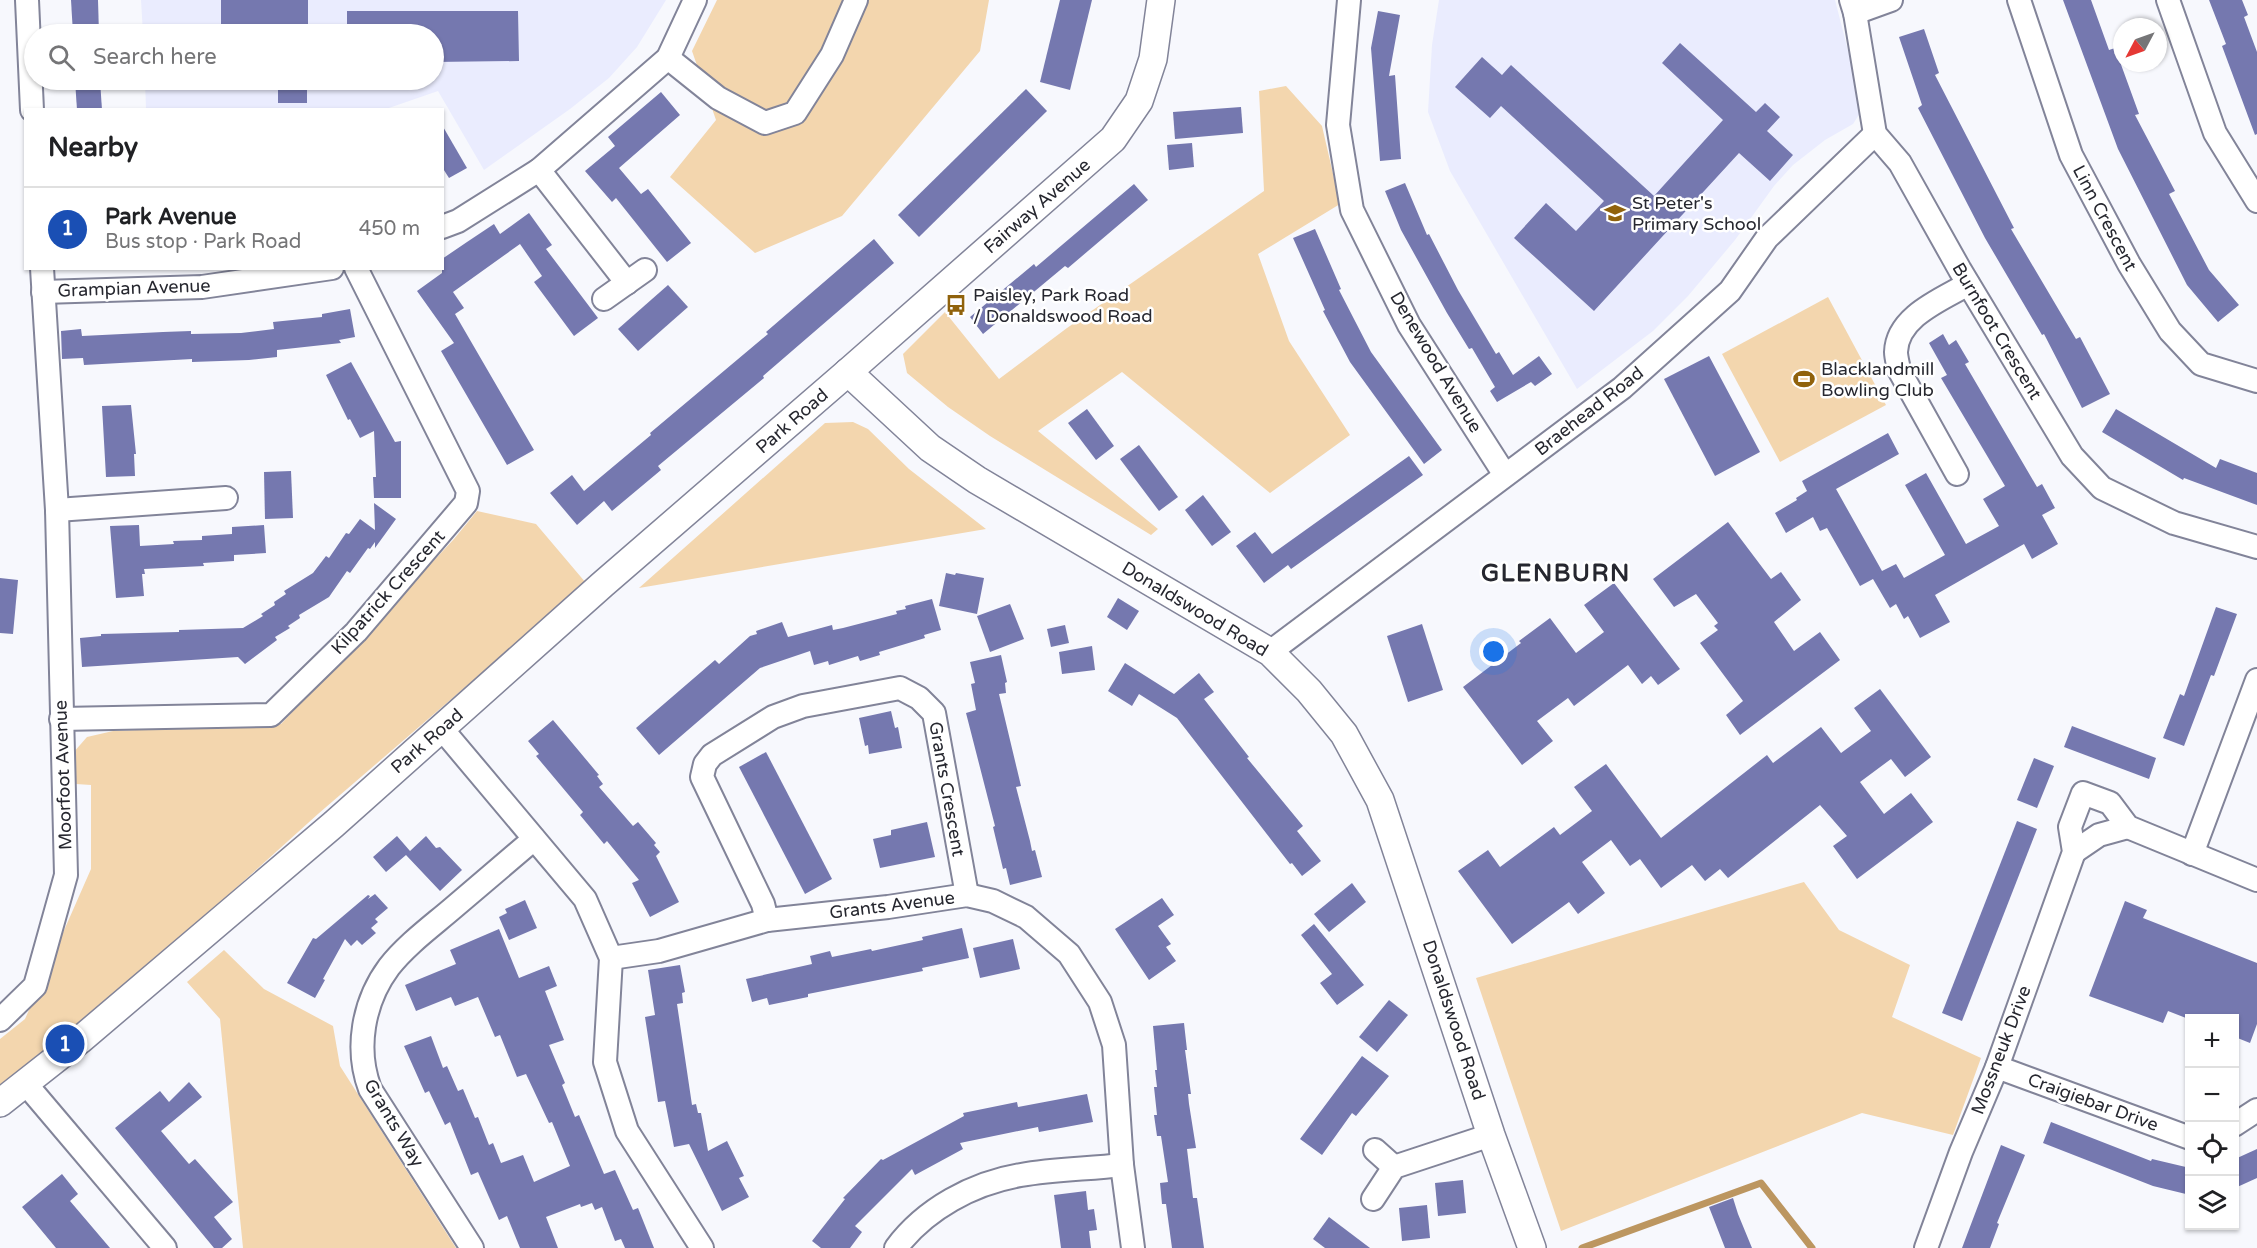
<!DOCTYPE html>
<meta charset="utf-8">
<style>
:root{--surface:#fff;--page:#f6f6f6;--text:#202124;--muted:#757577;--line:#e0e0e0;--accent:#1a73e8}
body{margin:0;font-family:"Varela Round",sans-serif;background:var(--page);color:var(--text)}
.controls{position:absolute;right:18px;bottom:18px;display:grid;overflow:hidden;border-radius:0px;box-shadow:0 2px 4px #0004}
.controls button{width:54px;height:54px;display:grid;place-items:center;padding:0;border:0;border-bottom:2px solid var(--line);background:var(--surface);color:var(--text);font:30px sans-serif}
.compass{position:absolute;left:2113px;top:18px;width:54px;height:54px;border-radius:50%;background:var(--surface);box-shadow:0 2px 4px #0004;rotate:229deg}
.you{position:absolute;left:1494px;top:652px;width:21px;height:21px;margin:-15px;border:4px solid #fff;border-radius:50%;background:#1a73e8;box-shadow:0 0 0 9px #1a73e833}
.badge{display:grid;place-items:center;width:39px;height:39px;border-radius:50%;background:var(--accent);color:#fff;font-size:20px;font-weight:700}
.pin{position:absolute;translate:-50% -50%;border:3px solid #fff;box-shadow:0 2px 6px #0006}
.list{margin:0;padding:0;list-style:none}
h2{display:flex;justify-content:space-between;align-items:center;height:78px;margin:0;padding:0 24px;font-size:26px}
h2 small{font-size:20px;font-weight:400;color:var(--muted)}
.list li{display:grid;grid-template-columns:39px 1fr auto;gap:18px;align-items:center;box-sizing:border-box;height:84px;padding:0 24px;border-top:2px solid var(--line)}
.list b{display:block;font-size:22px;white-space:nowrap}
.list p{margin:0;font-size:20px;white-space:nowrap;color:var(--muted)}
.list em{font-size:20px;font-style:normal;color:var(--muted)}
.icon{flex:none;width:33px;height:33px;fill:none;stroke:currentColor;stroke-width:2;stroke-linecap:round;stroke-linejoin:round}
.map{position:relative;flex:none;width:2257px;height:1248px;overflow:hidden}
.search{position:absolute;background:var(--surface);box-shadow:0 2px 4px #0004;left:24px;top:24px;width:420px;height:66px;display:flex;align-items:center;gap:15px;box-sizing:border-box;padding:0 21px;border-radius:33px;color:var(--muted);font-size:22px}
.panel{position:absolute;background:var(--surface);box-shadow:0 2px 4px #0004;left:24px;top:108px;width:420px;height:162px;border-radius:0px}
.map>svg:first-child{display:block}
.built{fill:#eaecfe}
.green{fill:#f3d6ae}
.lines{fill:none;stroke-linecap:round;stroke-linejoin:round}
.stream{stroke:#bc9660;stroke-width:7}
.building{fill:#7578af}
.minor-casing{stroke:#828499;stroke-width:26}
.tertiary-casing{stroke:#828499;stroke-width:30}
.minor{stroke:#fff;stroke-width:22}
.tertiary{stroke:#fff;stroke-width:27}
.labels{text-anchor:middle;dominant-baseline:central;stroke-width:5;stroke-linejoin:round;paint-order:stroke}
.poi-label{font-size:18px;fill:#26272f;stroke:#fff;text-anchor:start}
.street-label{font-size:18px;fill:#26272f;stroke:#fff}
.district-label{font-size:24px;font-weight:bold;letter-spacing:1.5px;fill:#26272f;stroke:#fff}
</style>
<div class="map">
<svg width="2257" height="1248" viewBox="0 0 2257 1248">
<rect width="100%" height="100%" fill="#f7f8fd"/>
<g class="built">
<path d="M141,0H666L637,47L609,78L570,109L484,170L438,91L386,109H146L145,80H434V34H143Z"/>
<path d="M1439,0H1835L1861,101L1860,113L1853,124L1825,140L1793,165L1774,186L1735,240L1688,296L1653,331L1577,389L1450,171L1428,112L1432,45Z"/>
</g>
<g class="green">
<path d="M717,0H989L980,51L842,216L755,253L670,177L716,120L692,51Z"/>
<path d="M1286,86L1322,126L1340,204L1258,254L1289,341L1350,435L1270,493L1122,372L1038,431L1158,529L1151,535L990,436L948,407L907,373L903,354L945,312L999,379L1067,328L1264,191L1259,91Z"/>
<path d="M1828,297L1886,405L1780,462L1722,354Z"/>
<path d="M853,422L868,429L909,469L986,529L639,588L825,423Z"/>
<path d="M477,511L536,524L586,583L318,814L101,1010L0,1089V1039L25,1019L91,869V785L76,784L73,753L87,737L113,731L281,724L454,539Z"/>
<path d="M1804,882L1839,930L1910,965L1892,1017L1981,1058L1953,1135L1862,1113L1561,1231L1476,978Z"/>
<path d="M224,950L264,989L333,1026L340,1066L456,1248H243L220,1019L187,982Z"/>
</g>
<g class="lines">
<path class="stream" d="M1582,1248L1761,1183L1812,1248"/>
</g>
<g class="building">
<path d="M71,0H98L99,34H73Z"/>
<rect x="221" y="0" width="87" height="34"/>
<path d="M1060,0H1092L1070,90L1040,82Z"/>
<path d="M2063,0H2091L2109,50L2115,48L2139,114L2135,115L2175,191L2169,194L2209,270L2239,305L2218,322L2187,285L2118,149Z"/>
<path d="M2209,0H2242L2248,15L2244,17L2257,52V134L2255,135L2222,46L2226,44Z"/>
<path d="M347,11H518L519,61L434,62V34H347Z"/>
<path d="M1378,11L1400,15L1389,76L1395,75L1401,159L1380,161L1371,48Z"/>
<path d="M1924,29L1939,73L1935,75L2014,228L2011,229L2076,339L2080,337L2110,394L2082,408L2044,334L2042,335L1985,238L1918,108L1922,105L1899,37Z"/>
<path d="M1680,43L1756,112L1765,103L1780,117L1767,131L1793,155L1770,181L1739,153L1594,311L1514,238L1546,203L1576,231L1604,201L1501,106L1490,118L1455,87L1482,57L1502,75L1511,65L1654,196L1723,120L1662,63Z"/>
<path d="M75,80H100L102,110H77Z"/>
<rect x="278" y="80" width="29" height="23"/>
<path d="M1026,89L1047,111L919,237L898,215Z"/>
<path d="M661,92L680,115L619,168L641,194L648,189L691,243L667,262L616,198L612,202L585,171L615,146L608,137Z"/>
<path d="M1241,107L1243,133L1175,139L1173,112Z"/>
<path d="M442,125L467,168L449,178L442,167Z"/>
<path d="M1192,143L1194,167L1169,170L1167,145Z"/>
<path d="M1405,183L1427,235L1429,234L1458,290L1496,354L1499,352L1513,375L1539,356L1552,374L1535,386L1531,382L1497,402L1490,391L1495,387L1472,348L1469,349L1447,313L1401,230L1385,191Z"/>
<path d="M1134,184L1148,200L1068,268L1065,266L983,334L970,317L1034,264L1036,267Z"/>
<path d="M529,213L552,245L546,249L598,318L574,336L534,282L542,276L520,244L453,292L464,308L455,314L534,450L507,465L441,351L454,343L417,291L442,273V259L467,242L494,224L500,234Z"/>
<path d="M1315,229L1341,289L1339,290L1371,352L1442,450L1424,464L1350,362L1323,311L1325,310L1293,238Z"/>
<path d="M874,239L894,263L763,376L764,378L658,466L661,470L612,511L604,501L577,525L550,493L572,475L584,491L651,435L650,433L768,334L766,332Z"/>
<path d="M668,285L688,307L638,351L618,329Z"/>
<path d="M350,309L355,337L339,340L341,343L277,350V357L249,360L192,362V359L84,365L83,358L62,359L61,331L81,329L82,336L163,332L191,331V334L241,333L274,329L273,322L322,317V314Z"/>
<path d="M1943,334L1949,345L1956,340L1969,362L1965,364L2037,487L2042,484L2055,508L2042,515L2058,544L2032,559L2024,544L1935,595L1950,622L1920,638L1908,616L1904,619L1896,604L1890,608L1873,579L1860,586L1827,528L1820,531L1813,517L1786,533L1775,513L1797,500L1796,498L1807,491L1802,481L1888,433L1899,454L1836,489L1882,571L1896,564L1904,578L1945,555L1905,485L1926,473L1966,544L1999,526L1983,499L2005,486L1941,378L1947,375L1929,343Z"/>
<path d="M1709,356L1760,452L1715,476L1664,379Z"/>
<path d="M351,362L395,442L401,441V498H374L373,477H376L374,431L360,438L350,419L348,420L326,375Z"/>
<path d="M131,405L136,454H134L135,476L106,477L102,406Z"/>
<path d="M1087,409L1114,446L1096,460L1068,423Z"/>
<path d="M2116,409L2216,468L2220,459L2257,473V505L2184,478L2183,480L2102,432Z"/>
<path d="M1139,445L1178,497L1159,511L1120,459Z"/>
<path d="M1409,456L1423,475L1291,569L1288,565L1264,583L1236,546L1255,532L1272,554Z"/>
<path d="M291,471L293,518L265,519L264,472Z"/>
<path d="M1203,495L1231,532L1212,546L1185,510Z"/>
<path d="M374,503L396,519L375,548V542L370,549L368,548L350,573L347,571L329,597L299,615L300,618L288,626L290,628L275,637L277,640L245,664L238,657L82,667L80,638L101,636V634L179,632V630L243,628L263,616L261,614L275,605L274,602L286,594L284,591L313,573L326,556L329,558L346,533L349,534L360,519L375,530Z"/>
<path d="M1728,522L1771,579L1781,572L1801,600L1774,622L1794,651L1820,632L1840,660L1740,735L1726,715L1743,701L1700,643L1718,630L1714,626L1718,623L1696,594L1674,607L1653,579Z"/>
<path d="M139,525L140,546L174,544L173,541L202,540V536L232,534V527L264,525L266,553L234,555V561L203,563L204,566L144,569L145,574H142L144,596L116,598L110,526Z"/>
<path d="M946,573L955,575L956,573L984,578L977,614L939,606Z"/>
<path d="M0,578L18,580L13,634L0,633Z"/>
<path d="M1614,583L1680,669L1658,685L1651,676L1642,684L1628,665L1574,706L1568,698L1537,721L1553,741L1522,765L1463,687L1521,643L1519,641L1550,618L1576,653L1604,632L1584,605Z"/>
<path d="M1118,598L1139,611L1127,630L1107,617Z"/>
<path d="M932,599L941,630L924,635L925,638L879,652L880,655L860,661L858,656L829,665L828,661L814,665L810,651L760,668L659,755L636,728L715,660L719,664L750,636L757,634L756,631L782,622L788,637L832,625L833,630L843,628L897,614L896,611L906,609L905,606Z"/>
<path d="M1010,604L1024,639L990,652L977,616Z"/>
<path d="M2216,607L2237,614L2214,676L2211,675L2184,746L2163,738L2180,694L2184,696Z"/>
<path d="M1422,624L1443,690L1408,702L1387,636Z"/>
<path d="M1065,625L1069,643L1051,647L1047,629Z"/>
<path d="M1092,646L1095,670L1062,674L1059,652Z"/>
<path d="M1001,655L1007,682L1005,683L1006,693L999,694L1021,786L1016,787L1030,841L1032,851L1035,850L1042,877L1010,885L1006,868L1003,869L993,827L995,826L966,713L976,710L971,684L975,683L970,662Z"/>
<path d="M1125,663L1174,694L1199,673L1214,692L1204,699L1249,757L1247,758L1303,826L1297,831L1321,861L1302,876L1292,863L1290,864L1177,718L1139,694L1132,706L1108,691Z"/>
<path d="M1880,689L1931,757L1905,777L1891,759L1860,782L1884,814L1911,793L1933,822L1857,879L1833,846L1847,836L1820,805L1728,878L1720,869L1705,881L1692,865L1661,888L1640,859L1630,866L1611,840L1582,862L1605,893L1578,914L1569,902L1512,944L1458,871L1488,850L1500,867L1554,827L1560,835L1592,811L1574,787L1606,764L1661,838L1767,755L1773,763L1821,727L1841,753L1871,731L1854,708Z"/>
<path d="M891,711L895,728L898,727L902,748L869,754L868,745L865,746L859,718Z"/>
<path d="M553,720L599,775L597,776L603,784L599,787L633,826L638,822L656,843L654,845L660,852L656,856L679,902L650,917L632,883L639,880L607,841L604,844L580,815L583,812L536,756L539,754L528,741Z"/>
<path d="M2072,726L2156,758L2149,779L2064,747Z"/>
<path d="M766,752L832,879L805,894L739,767Z"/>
<path d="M2034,758L2054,766L2037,808L2017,800Z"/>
<path d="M2017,821L2037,829L1962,1021L1942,1013Z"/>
<path d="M927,822L935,857L880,868L873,839L891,835V830Z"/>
<path d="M397,836L410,851L426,836L436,848L440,847L462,870L440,891L406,855L386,872L373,857Z"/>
<path d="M1352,883L1366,902L1329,932L1314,914Z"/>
<path d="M375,894L388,908L375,919L378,922L371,928L376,933L362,945L357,940L351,946L345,939L323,979L325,980L315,998L287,983L313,938L316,939L368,895L370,896L368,899Z"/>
<path d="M1162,898L1174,915L1158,926L1171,944L1166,947L1176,961L1149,980L1115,929Z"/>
<path d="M525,900L537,928L509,940L499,917L507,913L505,909Z"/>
<path d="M2125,901L2147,910L2143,918L2257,963V1024L2250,1043L2235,1037V1018H2186L2168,1011L2163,1023L2089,996Z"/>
<path d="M1314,924L1364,985L1337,1005L1320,983L1332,974L1301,935Z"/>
<path d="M962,928L969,958L922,968L923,971L808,994V997L769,1005L767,998L752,1002L746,979L812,964L810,956L830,951L832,957L871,949L872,951L923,940L922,937Z"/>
<path d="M499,929L519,978L549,966L557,986L545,991L564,1040L549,1045L565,1083L562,1085L575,1117L579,1115L604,1174L615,1170L633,1210L638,1208L654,1248H625L621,1239L615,1241L602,1207L595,1210L592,1203L581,1207L580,1204L546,1217L558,1248H520L507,1216L499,1220L478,1172L471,1175L450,1122L445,1125L429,1091L425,1093L404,1046L431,1036L443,1068L447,1066L458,1091L463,1089L475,1118L478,1117L489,1145L493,1143L501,1163L523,1155L534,1182L570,1166L552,1122L549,1123L526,1074L517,1077L500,1035L495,1037L478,997L455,1006L451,997L416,1011L405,985L456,964L450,950Z"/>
<path d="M1013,939L1020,969L980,978L973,948Z"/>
<path d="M680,965L685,992L682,993L683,1003L677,1004L692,1105L696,1104L698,1113H701L708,1151L727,1141L744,1176L739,1178L749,1197L722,1211L689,1144L674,1147L665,1101L658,1102L645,1017L655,1015L648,970Z"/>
<path d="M1389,1000L1408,1015L1377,1052L1359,1037Z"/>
<path d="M1184,1023L1187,1050H1185L1191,1094H1188L1189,1104L1196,1148L1187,1149L1193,1198H1197L1204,1248H1172L1166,1204H1162L1160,1183L1168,1182L1161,1136H1157L1154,1115H1157L1154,1087H1157L1155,1070H1157L1153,1026Z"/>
<path d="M1362,1056L1389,1076L1356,1116L1352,1113L1322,1155L1300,1139Z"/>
<path d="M189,1082L202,1097L161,1131L189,1164L195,1159L233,1202L214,1217L232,1239L222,1248H214L115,1128L160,1091L169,1102Z"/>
<path d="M1087,1094L1093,1122L1039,1132L1038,1127L960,1143L963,1149L915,1175L912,1169L855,1226L862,1232L850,1248H821L812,1241L845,1199L843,1198L881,1159L883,1160L964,1116L963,1113L1017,1102L1018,1107Z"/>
<path d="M2051,1122L2151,1161L2152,1159L2190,1168V1195L2153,1186L2043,1143Z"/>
<path d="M2001,1145L2025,1155L1997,1223L1999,1224L1990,1248H1962Z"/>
<path d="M2257,1149V1178L2235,1188V1159Z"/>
<path d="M62,1174L78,1194L70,1201L110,1248H56L22,1207Z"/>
<path d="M1463,1180L1466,1213L1438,1216L1435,1183Z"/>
<path d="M1086,1191L1088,1210L1094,1209L1097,1230L1089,1231L1091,1248H1061L1054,1195Z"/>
<path d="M1733,1198L1738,1214L1752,1248H1725L1709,1207Z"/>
<path d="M1427,1205L1430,1238L1402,1241L1399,1208Z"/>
<path d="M1329,1217L1370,1248H1325L1313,1239Z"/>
</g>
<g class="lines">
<defs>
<g id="minor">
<path d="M27,0L32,110"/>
<path d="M1349,0L1338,125L1352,210L1409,325L1505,475"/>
<path d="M1851,0L1855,13L1875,134L1900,163L1960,270L2072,456L2102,488L2174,523L2257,547"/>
<path d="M2019,0L2071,155L2129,264L2170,331L2201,364L2257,381"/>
<path d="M2168,0L2215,133L2257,201"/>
<path d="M1855,13L1891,0"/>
<path d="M668,58L718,98L765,123L795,113L832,55L856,0"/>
<path d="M539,170L627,283"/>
<path d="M442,227L458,221L539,170L668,58L695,0"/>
<path d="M43,292L202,287L332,268"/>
<path d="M604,299L645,270"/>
<path d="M1957,474L1899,370C1898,364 1896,357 1896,352C1897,316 1943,299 1968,284"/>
<path d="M57,510L226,498"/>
<path d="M1270,652L1622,388L1730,291L1767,238L1875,134"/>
<path d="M61,719L271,715L356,632L466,503L468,491L356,268"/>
<path d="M442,729L585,899L611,958L605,1062L627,1131L702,1248"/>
<path d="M2074,852L2099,835L2128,827"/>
<path d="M2192,854L2257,680"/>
<path d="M767,920L763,904L702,777L705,764L712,755L773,717L803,706L900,688L919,698L934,713L967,895"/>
<path d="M611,958L659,951L767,920L888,907L967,895L993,901L1026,917L1069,954L1100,1002L1114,1045L1122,1165L1133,1248"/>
<path d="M0,1020L35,986L66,875L57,510L42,268"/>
<path d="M1997,1067L2190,1138"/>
<path d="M26,1084L165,1248"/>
<path d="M2234,1125L2257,1110"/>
<path d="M1375,1150L1394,1167"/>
<path d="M1373,1199L1394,1167L1491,1135"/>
<path d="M472,1248L370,1089C355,1049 363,1002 389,967C406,945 432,926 453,908C480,885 507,862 534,839"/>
<path d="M896,1248C925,1209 973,1183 1021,1175C1054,1169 1089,1169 1122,1165"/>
<path d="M1926,1248L1961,1152L1997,1067L2074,852L2070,827L2083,793L2110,803L2128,827L2257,880"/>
</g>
<g id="tertiary">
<path d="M848,372L930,448L977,480L1270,652L1309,691L1344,734L1380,800L1491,1135L1532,1248"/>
<path d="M0,1103L80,1040L334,824L603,584L848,372L1113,139L1139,101L1153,59L1161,0"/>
</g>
</defs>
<use href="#minor" class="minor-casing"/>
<use href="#tertiary" class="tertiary-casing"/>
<use href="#minor" class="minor"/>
<use href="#tertiary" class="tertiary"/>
</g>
<defs>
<symbol id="school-bare" viewBox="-9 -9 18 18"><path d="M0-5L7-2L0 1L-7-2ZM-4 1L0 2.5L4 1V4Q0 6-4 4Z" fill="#90620c" stroke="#fff" stroke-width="2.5" paint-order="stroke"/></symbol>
<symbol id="bus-bare" viewBox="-9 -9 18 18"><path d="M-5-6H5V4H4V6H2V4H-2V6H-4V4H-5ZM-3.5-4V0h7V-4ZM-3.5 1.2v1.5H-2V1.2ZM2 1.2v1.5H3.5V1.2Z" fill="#90620c" stroke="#fff" stroke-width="2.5" paint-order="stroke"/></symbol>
<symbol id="stadium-bare" viewBox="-9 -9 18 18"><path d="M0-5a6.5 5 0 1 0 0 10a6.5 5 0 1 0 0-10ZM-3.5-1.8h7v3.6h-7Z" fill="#90620c" stroke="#fff" stroke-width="2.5" paint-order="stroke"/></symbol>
</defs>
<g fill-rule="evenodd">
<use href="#school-bare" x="1600" y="198" width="30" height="30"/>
<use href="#bus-bare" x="941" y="290" width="30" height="30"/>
<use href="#stadium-bare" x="1789" y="364" width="30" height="30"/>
</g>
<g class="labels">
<g class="poi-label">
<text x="1632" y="203">St Peter's<tspan x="1632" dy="21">Primary School</tspan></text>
<text x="973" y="295">Paisley, Park Road<tspan x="973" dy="21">/ Donaldswood Road</tspan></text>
<text x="1821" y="369">Blacklandmill<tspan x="1821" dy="21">Bowling Club</tspan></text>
</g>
<g class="street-label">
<text transform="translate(1037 206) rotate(-41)">Fairway Avenue</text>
<text transform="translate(2105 218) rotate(62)">Linn Crescent</text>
<text transform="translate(134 288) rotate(-2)">Grampian Avenue</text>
<text transform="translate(1997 331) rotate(59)">Burnfoot Crescent</text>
<text transform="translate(1436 362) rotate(59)">Denewood Avenue</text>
<text transform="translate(1589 411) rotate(-38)">Braehead Road</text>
<text transform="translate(792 421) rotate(-41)">Park Road</text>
<text transform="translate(388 592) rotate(-48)">Kilpatrick Crescent</text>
<text transform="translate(1195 609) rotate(31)">Donaldswood Road</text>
<text transform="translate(427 741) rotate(-41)">Park Road</text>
<text transform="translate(63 775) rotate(-92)">Moorfoot Avenue</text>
<text transform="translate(947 789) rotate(80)">Grants Crescent</text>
<text transform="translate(892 905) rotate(-7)">Grants Avenue</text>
<text transform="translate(1454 1020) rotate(72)">Donaldswood Road</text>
<text transform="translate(2001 1050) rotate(-69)">Mossneuk Drive</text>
<text transform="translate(2093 1102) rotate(20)">Craigiebar Drive</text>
<text transform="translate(394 1123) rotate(59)">Grants Way</text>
</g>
<g class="district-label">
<text x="1556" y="573">GLENBURN</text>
</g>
</g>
</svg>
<div class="controls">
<button>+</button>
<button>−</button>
<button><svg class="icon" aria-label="locate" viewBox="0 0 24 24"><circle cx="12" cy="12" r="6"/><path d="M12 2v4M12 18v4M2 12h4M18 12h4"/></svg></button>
<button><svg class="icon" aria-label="layers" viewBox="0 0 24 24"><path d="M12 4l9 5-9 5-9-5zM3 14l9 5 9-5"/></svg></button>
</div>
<svg class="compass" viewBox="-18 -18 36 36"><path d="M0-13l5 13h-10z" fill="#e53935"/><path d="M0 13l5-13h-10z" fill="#757577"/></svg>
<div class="you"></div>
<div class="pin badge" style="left:65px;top:1044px;background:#1a4fb4">1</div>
<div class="search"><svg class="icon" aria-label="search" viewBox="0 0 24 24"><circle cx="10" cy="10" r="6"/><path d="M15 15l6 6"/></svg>Search here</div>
<section class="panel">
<h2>Nearby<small></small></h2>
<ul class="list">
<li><span class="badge" style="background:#1a4fb4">1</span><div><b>Park Avenue</b><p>Bus stop · Park Road</p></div><em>450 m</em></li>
</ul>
</section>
</div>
